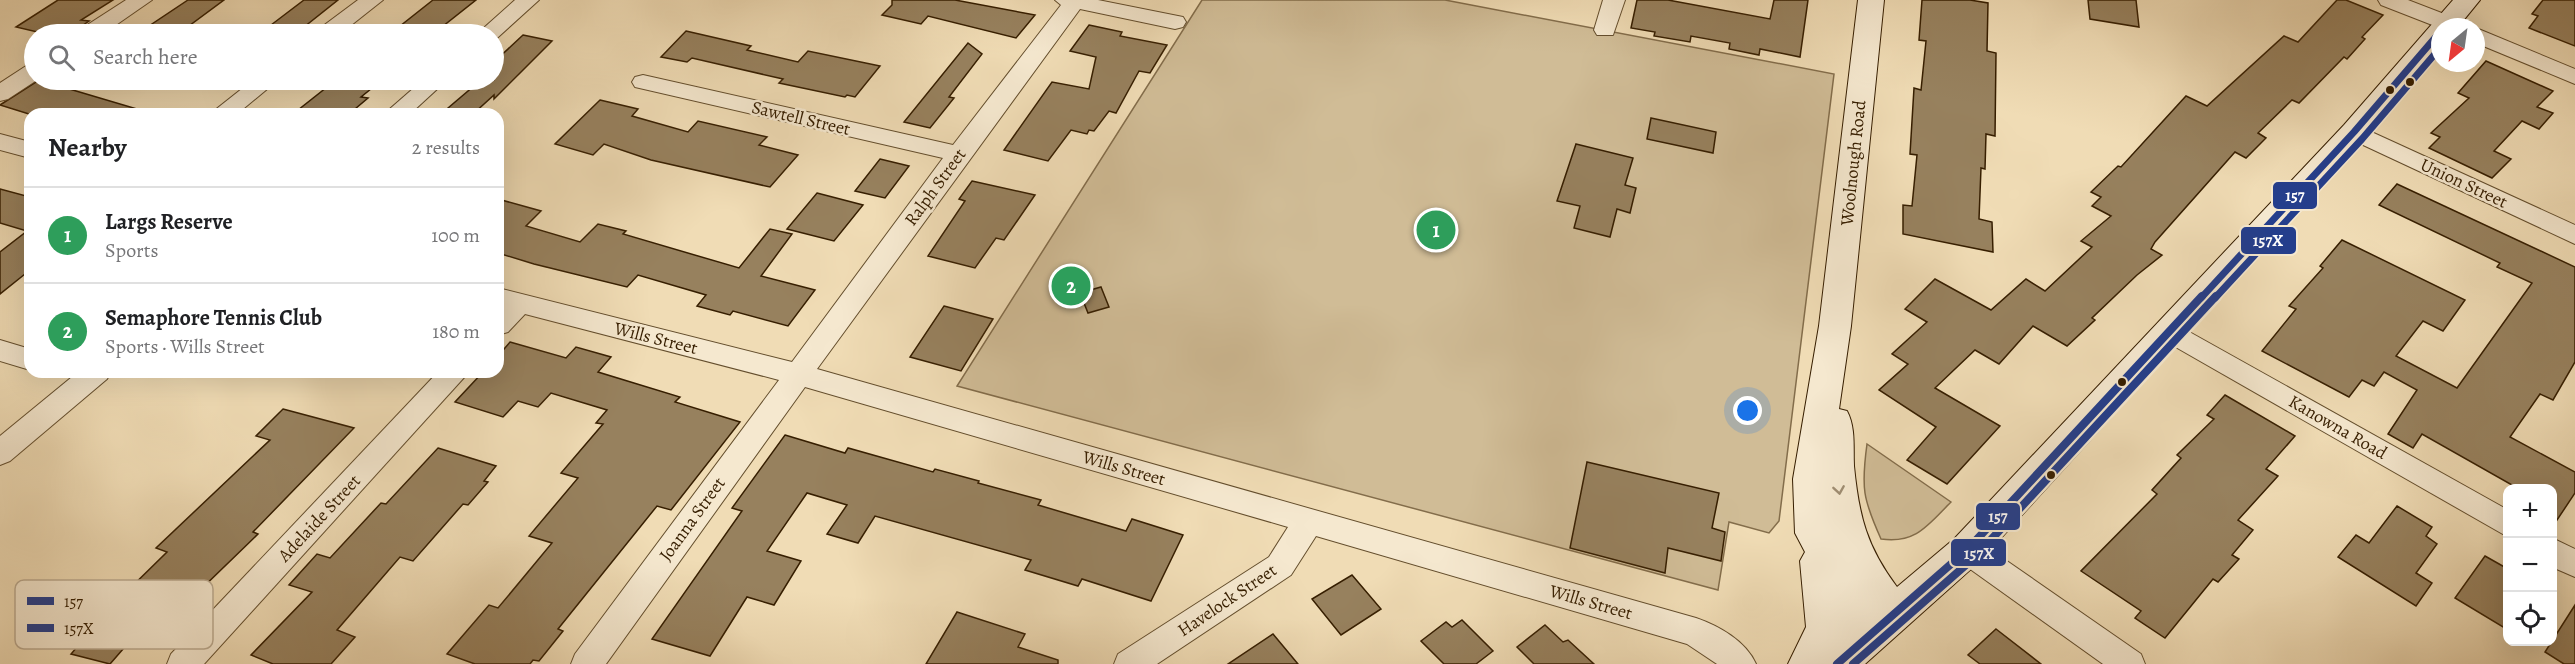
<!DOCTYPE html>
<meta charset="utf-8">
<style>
:root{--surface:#fff;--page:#f2f2f2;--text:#202124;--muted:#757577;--line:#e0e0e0;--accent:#0f766e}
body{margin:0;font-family:Alegreya,serif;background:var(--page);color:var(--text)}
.controls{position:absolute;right:18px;bottom:18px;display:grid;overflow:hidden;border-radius:12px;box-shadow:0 6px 24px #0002}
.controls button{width:54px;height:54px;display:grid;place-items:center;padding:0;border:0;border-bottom:2px solid var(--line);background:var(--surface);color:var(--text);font:30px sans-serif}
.compass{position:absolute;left:2431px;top:18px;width:54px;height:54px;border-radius:50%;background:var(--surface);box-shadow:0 6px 24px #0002;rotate:209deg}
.you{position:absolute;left:1748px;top:411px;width:21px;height:21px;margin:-15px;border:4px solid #fff;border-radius:50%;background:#1a73e8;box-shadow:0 0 0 9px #1a73e833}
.badge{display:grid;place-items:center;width:39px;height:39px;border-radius:50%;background:var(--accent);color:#fff;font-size:20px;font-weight:700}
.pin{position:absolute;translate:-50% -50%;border:3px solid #fff;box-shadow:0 2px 6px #0006}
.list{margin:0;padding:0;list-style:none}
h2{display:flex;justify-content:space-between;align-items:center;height:78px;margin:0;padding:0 24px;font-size:26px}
h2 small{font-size:20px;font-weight:400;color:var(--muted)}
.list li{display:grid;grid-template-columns:39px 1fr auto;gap:18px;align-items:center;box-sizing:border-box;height:96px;padding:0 24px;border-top:2px solid var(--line)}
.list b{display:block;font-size:22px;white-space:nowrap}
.list p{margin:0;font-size:20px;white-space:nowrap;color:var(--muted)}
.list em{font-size:20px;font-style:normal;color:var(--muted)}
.icon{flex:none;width:33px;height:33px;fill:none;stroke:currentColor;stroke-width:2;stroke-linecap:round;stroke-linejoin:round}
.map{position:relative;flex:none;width:2575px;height:664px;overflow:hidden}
.search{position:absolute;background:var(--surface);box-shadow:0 6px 24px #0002;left:24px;top:24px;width:480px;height:66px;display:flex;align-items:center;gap:15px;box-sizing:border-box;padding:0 21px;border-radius:33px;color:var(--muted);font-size:22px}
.panel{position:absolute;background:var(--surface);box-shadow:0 6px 24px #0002;left:24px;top:108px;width:480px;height:270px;border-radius:18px}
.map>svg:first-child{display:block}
.green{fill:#d0bc96;stroke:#836d4b;stroke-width:1.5}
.building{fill:#97815e;stroke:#361e00;stroke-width:1.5}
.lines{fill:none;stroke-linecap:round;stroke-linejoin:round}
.street-casing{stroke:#644e2d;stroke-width:2}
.secondary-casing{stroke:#361e00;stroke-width:2}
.street{fill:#f5e8cf;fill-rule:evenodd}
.secondary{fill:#f5e8cf;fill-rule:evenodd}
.bus-1-far1-casing{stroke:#f5e8cf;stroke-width:10}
.bus-1-casing{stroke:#f5e8cf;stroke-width:13}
.bus-2-far1-casing{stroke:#f5e8cf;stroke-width:10}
.bus-2-casing{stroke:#f5e8cf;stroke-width:13}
.bus-1-far1{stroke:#243e8c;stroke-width:7}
.bus-1{stroke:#243e8c;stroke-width:8}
.bus-2-far1{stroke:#243e8c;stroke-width:7}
.bus-2{stroke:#243e8c;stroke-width:8}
.oneway{stroke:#9f8d72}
.bus-dot{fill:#361e00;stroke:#f5e8cf;stroke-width:2}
.labels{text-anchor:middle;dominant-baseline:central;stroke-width:5;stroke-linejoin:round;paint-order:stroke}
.street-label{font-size:18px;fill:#361e00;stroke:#f5e8cf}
.key{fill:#f5e8cf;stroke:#bcab91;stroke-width:1.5}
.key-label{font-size:16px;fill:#361e00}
.line-badge{stroke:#f5e8cf;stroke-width:2}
.badge-label{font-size:16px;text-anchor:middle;font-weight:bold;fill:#fff}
</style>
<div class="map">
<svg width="2575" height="664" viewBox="0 0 2575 664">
<rect width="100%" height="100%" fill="#f0dcb5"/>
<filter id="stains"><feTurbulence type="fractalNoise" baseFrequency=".00333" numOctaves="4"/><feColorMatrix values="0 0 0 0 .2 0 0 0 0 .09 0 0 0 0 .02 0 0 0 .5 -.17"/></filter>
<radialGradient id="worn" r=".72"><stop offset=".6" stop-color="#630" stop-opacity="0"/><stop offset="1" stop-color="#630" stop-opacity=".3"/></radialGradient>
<g class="green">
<path d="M1202,0H1445L1834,74L1779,521L1769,533L1729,522L1718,590L957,386Z"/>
<path d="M1867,444L1951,502C1928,525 1916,544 1881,539C1863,499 1861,488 1867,444Z"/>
</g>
<g class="building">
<path d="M58,0H113L81,20L89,21L79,28L76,34H46L16,27Z"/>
<path d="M188,0H224L178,34H137Z"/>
<path d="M304,0H338L299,31L271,25Z"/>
<path d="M433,0H476L433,34H390Z"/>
<path d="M892,0H955L1035,15L1016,38L928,16L921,24L882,15L892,5Z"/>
<path d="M1637,0H1668L1770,19L1774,0H1808L1800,57L1760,49L1759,55L1729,49L1730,43L1691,36L1690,42L1654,36L1655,32L1631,28Z"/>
<path d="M1922,0H1970L1988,3L1987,51L1996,53L1995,136L1986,134L1985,169L1981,168L1979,219L1992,222L1993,252L1903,234V205L1912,206L1917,155L1910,154L1914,88L1921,90L1926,41L1919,40Z"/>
<path d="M2088,0H2136L2139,27L2090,19Z"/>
<path d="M2337,0H2346L2383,15L2362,37L2365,39L2347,59L2344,57L2299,103L2292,100L2258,133L2266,138L2246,158L2235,152L2155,242L2151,249L2162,255L2137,275L2092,318L2095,320L2067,346L2033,326L1999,364L1975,350L1935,388L2000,426L1947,484L1907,460L1936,427L1879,390L1908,364L1892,354L1927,322L1905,309L1935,279L1991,310L2026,279L2045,291L2092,247L2081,241L2111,216L2092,206L2101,197L2091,192L2118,166L2121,167L2186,96L2207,106L2284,36L2298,42Z"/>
<path d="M2543,0H2575V46L2529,28L2538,16L2532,14Z"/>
<path d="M1089,25L1122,32L1120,36L1167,45L1150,73L1139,71L1116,113L1109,111L1094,131L1089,130L1087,134L1071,130L1048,161L1004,150L1052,82L1089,89L1096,57L1070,51Z"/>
<path d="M686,31L751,46L747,50L798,62L808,51L880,66L855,97L847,95L845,97L779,83L783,79L692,58L687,62L661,57Z"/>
<path d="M523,35L552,41L494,99V95L473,114H441L481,80H494V62Z"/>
<path d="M968,43L982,54L949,97L954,98L930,128L904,122Z"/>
<path d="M2486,61L2553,91L2537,107L2553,113L2539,129L2522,121L2494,151L2511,159L2492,178L2429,148L2440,137L2431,133L2469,98L2458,93Z"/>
<path d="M39,80L137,109L136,114H29L0,105Z"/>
<path d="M336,80H382L361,97L368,98L349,114H293Z"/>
<path d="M600,100L638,109L632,116L688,132L698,121L767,137L759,145L798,155L770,187L651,160L604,144L593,155L555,144Z"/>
<path d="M1651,118L1716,132L1713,153L1647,139Z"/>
<path d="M1576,144L1633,158L1625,185L1636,188L1630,213L1617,209L1610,237L1574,228L1580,206L1557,201Z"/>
<path d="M880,159L909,166L885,198L855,191Z"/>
<path d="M972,181L1035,195L1004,240L996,238L975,268L928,256L965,201L959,199Z"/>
<path d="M2397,184L2575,267V362L2553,400L2540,394L2510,437L2575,472V493L2553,526V489H2519L2422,434L2413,448L2388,434L2417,390L2384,372L2374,386L2362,380L2349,397L2262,351L2296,309L2289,306L2323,268L2320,266L2342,240L2465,300L2443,331L2423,321L2396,356L2457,388L2532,283L2497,267L2500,263L2379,205Z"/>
<path d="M0,189L30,197V270L0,294V252L27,231L0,223Z"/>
<path d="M817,193L863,205L834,241L787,229Z"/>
<path d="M498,199L541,211L526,226L580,242L598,224L626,231L623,234L739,268L770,229L792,234L761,276L815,290L788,326L733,311L730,315L697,306L706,295L638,275L627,287L534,264L498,253Z"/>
<path d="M1101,287L1109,307L1088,313L1080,293Z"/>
<path d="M944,306L993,319L961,371L910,357Z"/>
<path d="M510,342L566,358L576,347L611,357L598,372L680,397L675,402L740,422L671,510L657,506L558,629L563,631L539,661L533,660L530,664H475L447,654L489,605L498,608L552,543L529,536L578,478L561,473L603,424L596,423L607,410L551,393L538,407L518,401L503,417L455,402L483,372H498V356Z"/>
<path d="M2225,395L2295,436L2266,469L2278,476L2238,520L2253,530L2232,555L2239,559L2218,582L2213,579L2165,638L2135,618L2141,611L2081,571L2157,494L2152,490L2181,458L2177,455L2214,419L2207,415Z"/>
<path d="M283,409L354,428L253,532L258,534L166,623L151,617L110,664L71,654L115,603L167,552L156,548L270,440L256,436Z"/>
<path d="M785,435L845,453L848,448L933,472L935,469L979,481L978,483L1041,500L1038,505L1126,531L1132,519L1183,535L1151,601L1082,579L1078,586L1025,570L1031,560L875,516L858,543L827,534L847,505L807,493L767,551L801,561L774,605L747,597L710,656L652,639L742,511L732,508Z"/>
<path d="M438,448L496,466L484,481L488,482L468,505L463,504L413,561L400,557L337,630L355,637L331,664H273L251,655L312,592L289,585L317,554L330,558L381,503L386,504Z"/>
<path d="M1587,462L1719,493L1712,528L1725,532L1721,561L1668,548L1665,573L1570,548Z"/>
<path d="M2397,506L2432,527L2426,536L2437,544L2416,573L2432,583L2416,606L2338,557L2356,535L2369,543Z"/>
<path d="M2485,556L2508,569V630L2455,598Z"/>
<path d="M1352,575L1381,609L1341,635L1312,599Z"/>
<path d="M2575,605V664H2564L2545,652Z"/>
<path d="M957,612L1025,634L1018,647L1058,660V664H926Z"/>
<path d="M1462,620L1493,651L1476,664H1444L1421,641L1446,622L1452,627Z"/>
<path d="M1545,625L1563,642L1568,640L1594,664H1534L1517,647Z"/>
<path d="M1996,629L2041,664H1980L1968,655Z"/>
<path d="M1273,634L1298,664H1228Z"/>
</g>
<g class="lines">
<defs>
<g id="street">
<path d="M126,0H152L103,34H78L81,29Z"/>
<path d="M358,0H383L340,34H316L319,29Z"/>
<path d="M515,0H539L496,39H494V34H477Z"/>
<path d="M1055,0H1098L1183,17L1186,22L1183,27L1175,29L1080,9L817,369L1696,618C1719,626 1746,641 1756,664H1717L1687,644L1316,536L1291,575L1157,664H1114L1118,654L1269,557L1288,527L805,387L606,664H571L575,654L779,380L525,314L508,332L498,335V288L792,362L943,158L635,87L632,82L635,77L643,75L953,145L1061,5Z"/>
<path d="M1603,0H1625L1613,35H1597L1594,30Z"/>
<path d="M2378,0H2408L2465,22L2468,27L2440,28L2381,5Z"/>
<path d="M2476,28L2575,69V84L2476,43Z"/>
<path d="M34,64V80H37L8,99L0,101V83L26,66Z"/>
<path d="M253,80H278L237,114H210Z"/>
<path d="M423,80H447L410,114H384Z"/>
<path d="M2354,124L2575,225V244L2346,137L2342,132L2346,127Z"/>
<path d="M0,134L30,142V158L0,150Z"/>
<path d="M2168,320L2508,510V537L2158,337L2155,330L2158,323Z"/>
<path d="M0,340L30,349V370L0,361Z"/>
<path d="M78,372H111L107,379L10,461L0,465V436Z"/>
<path d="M438,372H469L204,664H167L171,654Z"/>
<path d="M1967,537L1978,541L2141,654L2145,664H2103L1956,559L1952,550L1956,541Z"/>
<path d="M2552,538L2575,549V577L2552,567Z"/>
</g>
<path id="secondary" d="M1858,0H1884L1851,326L1839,409L1847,411C1856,428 1853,448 1854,466C1859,517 1867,547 1897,587L1954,539L2344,125L2453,0H2480L2458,27H2440V49L2364,139L1980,561L1865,664H1788L1806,627L1800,561L1805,552L1795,533L1793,479L1819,326Z"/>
</defs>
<use href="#street" class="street-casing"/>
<use href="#secondary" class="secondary-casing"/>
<use href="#street" class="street"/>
<use href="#secondary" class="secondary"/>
<defs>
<path id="bus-1-far1" d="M2201,298L2354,132L2440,32"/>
<path id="bus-1" d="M1837,664L1967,550L2202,296"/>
<path id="bus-2-far1" d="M2215,298L2362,139L2440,48"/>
<path id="bus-2" d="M1853,664L1975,557L2216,296"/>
</defs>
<use href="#bus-1-far1" class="bus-1-far1-casing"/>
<use href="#bus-1" class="bus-1-casing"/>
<use href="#bus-2-far1" class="bus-2-far1-casing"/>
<use href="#bus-2" class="bus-2-casing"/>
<use href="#bus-1-far1" class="bus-1-far1"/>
<use href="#bus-1" class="bus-1"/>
<use href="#bus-2-far1" class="bus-2-far1"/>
<use href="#bus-2" class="bus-2"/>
</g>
<defs><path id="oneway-chevron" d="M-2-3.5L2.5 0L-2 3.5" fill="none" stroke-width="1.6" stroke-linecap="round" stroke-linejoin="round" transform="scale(1.5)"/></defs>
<use class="oneway" href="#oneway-chevron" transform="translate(1839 490) rotate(81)"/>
<g class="bus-dot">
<circle cx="2410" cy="82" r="5"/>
<circle cx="2390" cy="90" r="5"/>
<circle cx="2122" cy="382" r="5"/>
<circle cx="2051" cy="475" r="5"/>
</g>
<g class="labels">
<g class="street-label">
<text transform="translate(801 118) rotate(13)">Sawtell Street</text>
<text transform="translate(1853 163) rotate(-84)">Woolnough Road</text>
<text transform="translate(2464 183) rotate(25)">Union Street</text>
<text transform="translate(935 187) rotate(-54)">Ralph Street</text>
<text transform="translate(656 338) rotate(14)">Wills Street</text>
<text transform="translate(2338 427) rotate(30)">Kanowna Road</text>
<text transform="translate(1124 468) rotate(16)">Wills Street</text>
<text transform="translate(319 518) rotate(-47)">Adelaide Street</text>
<text transform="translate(692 519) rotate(-54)">Joanna Street</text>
<text transform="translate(1227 600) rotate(-34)">Havelock Street</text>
<text transform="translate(1591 602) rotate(16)">Wills Street</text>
</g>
</g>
<rect x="15" y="580" width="198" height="69" rx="9" class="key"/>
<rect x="27" y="597" width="27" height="8" fill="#243e8c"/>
<rect x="27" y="624" width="27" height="8" fill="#243e8c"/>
<g class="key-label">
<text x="64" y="607">157</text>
<text x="64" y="634">157X</text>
</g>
<g class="line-badge">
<rect x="2272" y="181" width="46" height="29" rx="6" fill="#243e8c"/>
<rect x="2240" y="226" width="57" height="29" rx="6" fill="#243e8c"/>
<rect x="1975" y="502" width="46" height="29" rx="6" fill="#243e8c"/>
<rect x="1950" y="538" width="57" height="29" rx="6" fill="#243e8c"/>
</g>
<g class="badge-label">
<text x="2295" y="201">157</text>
<text x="2268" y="246">157X</text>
<text x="1998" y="522">157</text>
<text x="1979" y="559">157X</text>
</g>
<rect width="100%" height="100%" filter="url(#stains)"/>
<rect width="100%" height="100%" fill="url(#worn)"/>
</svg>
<div class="controls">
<button>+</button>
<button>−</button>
<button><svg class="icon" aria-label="locate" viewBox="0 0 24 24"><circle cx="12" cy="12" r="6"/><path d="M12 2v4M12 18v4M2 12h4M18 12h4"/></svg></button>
</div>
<svg class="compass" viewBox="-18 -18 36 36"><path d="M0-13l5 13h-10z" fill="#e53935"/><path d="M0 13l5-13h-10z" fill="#757577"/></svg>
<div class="you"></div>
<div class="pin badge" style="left:1436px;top:230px;background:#2e9e5b">1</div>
<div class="pin badge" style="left:1071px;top:286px;background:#2e9e5b">2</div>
<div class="search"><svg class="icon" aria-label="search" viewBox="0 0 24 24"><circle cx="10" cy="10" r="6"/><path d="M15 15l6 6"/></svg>Search here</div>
<section class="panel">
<h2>Nearby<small>2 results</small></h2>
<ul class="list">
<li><span class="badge" style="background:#2e9e5b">1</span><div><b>Largs Reserve</b><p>Sports</p></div><em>100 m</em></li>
<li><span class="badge" style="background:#2e9e5b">2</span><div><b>Semaphore Tennis Club</b><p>Sports · Wills Street</p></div><em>180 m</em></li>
</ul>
</section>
</div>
